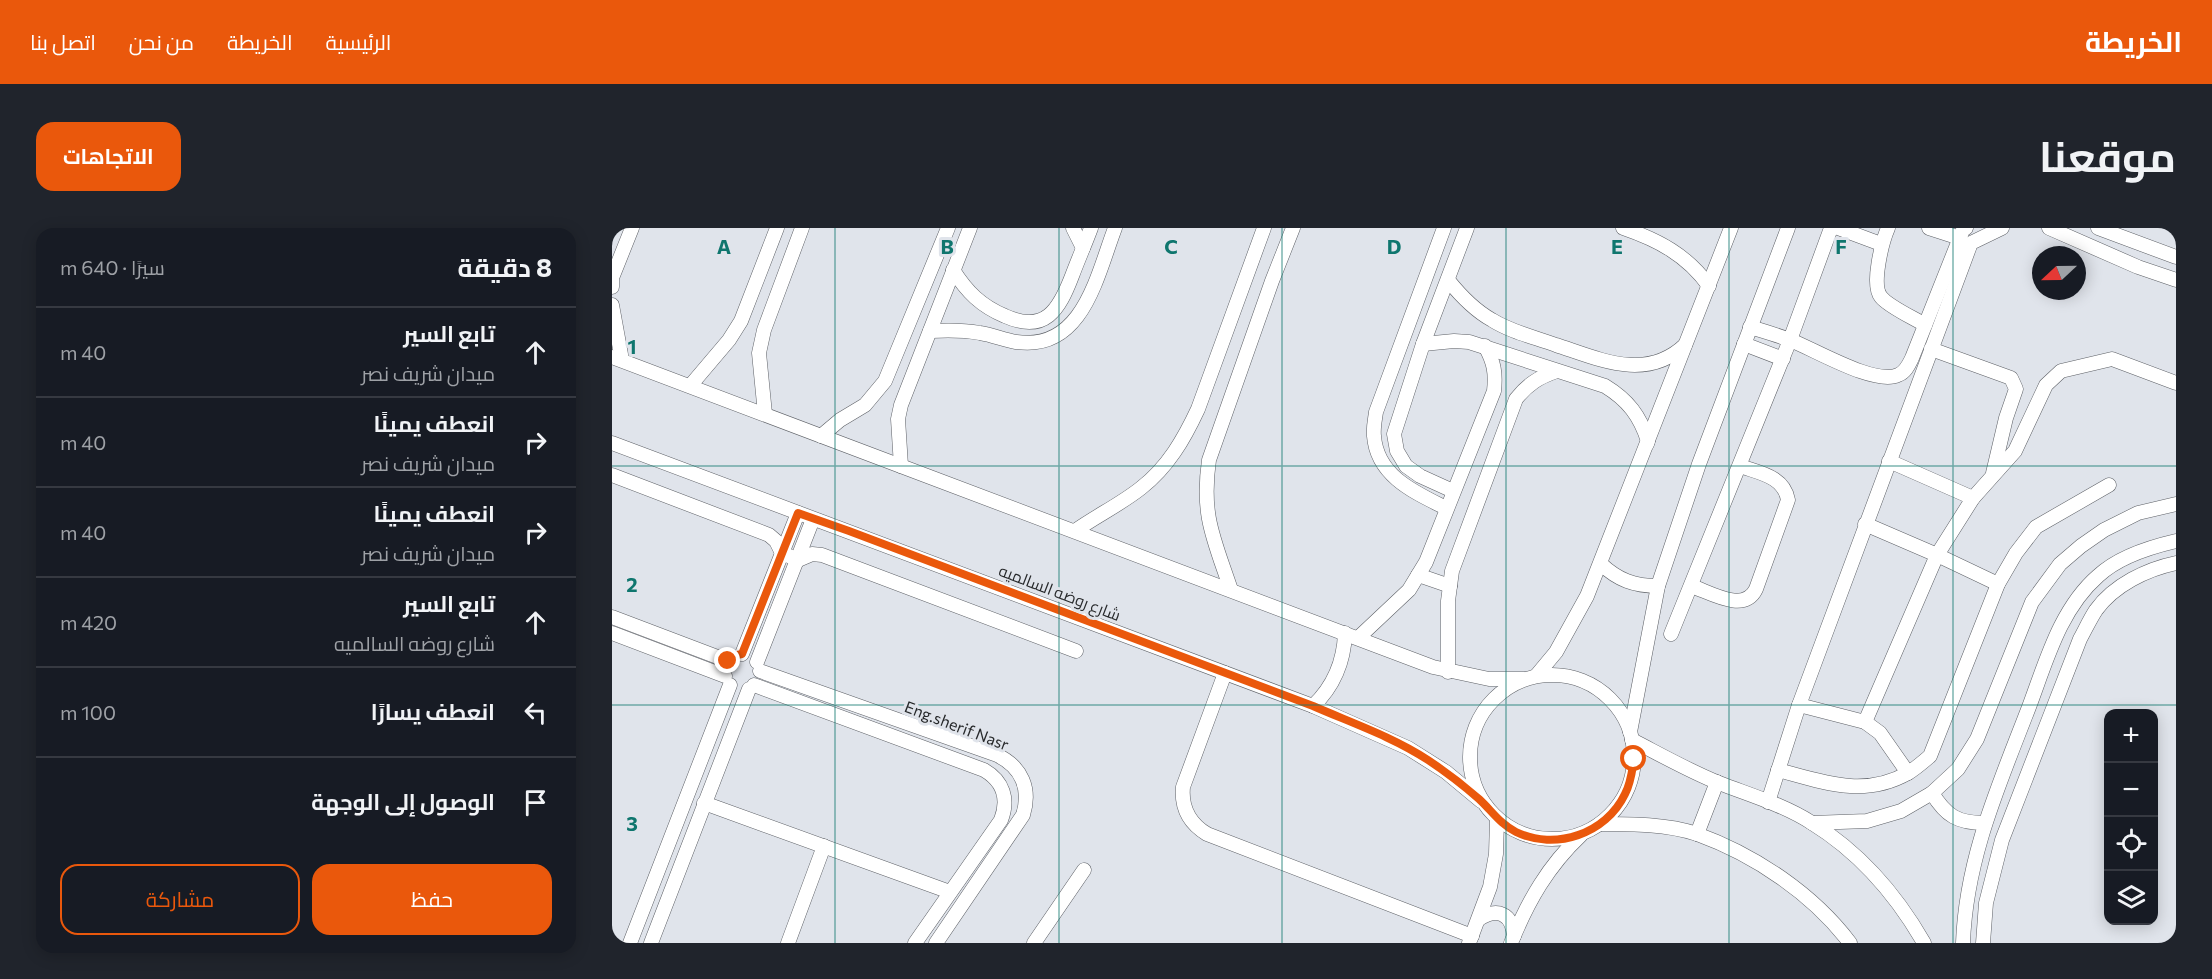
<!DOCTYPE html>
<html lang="ar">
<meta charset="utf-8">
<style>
:root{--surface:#171b24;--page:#20242c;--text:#f1f3f6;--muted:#9ea1a6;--line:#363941;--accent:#ea580c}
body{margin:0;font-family:Commissioner,Cairo,sans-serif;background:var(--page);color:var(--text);direction:rtl}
.controls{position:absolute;right:18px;bottom:18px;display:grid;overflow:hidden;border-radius:12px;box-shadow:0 3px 15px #0003}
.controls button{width:54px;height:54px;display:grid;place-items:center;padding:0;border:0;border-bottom:2px solid var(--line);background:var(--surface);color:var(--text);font:30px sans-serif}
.compass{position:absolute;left:1420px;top:18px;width:54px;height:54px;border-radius:50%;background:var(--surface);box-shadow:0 3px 15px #0003;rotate:248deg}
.stop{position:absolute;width:18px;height:18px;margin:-14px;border:4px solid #ea580c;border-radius:50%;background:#fff}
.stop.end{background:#ea580c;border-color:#fff;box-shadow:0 2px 6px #0008}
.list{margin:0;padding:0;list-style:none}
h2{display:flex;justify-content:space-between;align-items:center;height:78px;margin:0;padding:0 24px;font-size:26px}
h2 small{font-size:20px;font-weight:400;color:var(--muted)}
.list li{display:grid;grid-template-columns:39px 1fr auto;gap:18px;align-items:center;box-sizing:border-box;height:90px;padding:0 24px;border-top:2px solid var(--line)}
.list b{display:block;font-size:22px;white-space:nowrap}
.list p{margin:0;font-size:20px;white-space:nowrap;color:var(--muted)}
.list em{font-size:20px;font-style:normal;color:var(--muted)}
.actions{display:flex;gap:12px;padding:18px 24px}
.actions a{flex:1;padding:14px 0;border:2px solid var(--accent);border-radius:18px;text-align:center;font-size:21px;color:var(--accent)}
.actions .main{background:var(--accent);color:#fff}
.icon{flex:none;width:33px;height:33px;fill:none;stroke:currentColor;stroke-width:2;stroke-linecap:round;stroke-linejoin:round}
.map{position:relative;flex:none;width:1564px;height:715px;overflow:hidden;direction:ltr;border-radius:18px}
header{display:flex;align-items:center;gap:36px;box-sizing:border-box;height:84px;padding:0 30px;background:var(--accent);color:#fff}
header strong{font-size:28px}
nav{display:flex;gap:33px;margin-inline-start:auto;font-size:21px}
.intro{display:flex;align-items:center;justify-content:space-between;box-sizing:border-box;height:144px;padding:0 36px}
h1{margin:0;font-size:42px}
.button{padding:15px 27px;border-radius:18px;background:var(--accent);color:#fff;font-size:21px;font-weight:700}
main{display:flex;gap:36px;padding:0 36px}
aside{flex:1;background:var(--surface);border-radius:18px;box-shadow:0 3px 15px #0003}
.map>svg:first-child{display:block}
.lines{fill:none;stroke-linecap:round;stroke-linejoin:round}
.minor-casing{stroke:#5d6066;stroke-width:15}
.minor{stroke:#fff;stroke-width:14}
.route{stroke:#ea580c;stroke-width:8}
.grid{fill:none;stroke:#0f766e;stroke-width:1.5;stroke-opacity:0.55}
.labels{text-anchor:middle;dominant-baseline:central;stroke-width:6;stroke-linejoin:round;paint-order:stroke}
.street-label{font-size:16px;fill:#27292b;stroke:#e0e4eb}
.grid-label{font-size:20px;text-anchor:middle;font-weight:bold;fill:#0f766e;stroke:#e0e4eb;stroke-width:6;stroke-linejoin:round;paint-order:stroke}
</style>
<header>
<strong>الخريطة</strong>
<nav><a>الرئيسية</a><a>الخريطة</a><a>من نحن</a><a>اتصل بنا</a></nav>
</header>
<div class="intro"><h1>موقعنا</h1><a class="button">الاتجاهات</a></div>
<main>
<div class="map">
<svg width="1564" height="715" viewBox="0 0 1564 715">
<rect width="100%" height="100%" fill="#e0e4eb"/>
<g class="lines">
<defs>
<g id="minor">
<path d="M461,0L471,20"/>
<path d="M832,0L764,184C763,192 761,200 762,208C765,248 802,264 834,280"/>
<path d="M1011,0C1046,12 1075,27 1097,58"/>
<path d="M1226,0L1269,16"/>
<path d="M1276,0C1270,14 1259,57 1269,69C1277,79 1302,90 1313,97"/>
<path d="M1317,0L1348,10"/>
<path d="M1437,0L1526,39L1564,52"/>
<path d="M1486,0L1564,29"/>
<path d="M341,42C355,64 369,78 393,88C433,106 447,82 460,48C466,32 473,16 479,0"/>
<path d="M836,52C848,67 862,82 880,92C899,104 922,109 944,117C987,131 1034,154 1073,117"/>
<path d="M0,59V50L20,0"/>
<path d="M0,77L10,132"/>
<path d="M1138,99C1151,103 1165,107 1178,112C1202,121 1263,158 1286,147C1294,144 1297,136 1300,130L1351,2L1354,0"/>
<path d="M318,103C335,102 352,102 368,105C381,107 392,112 404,114C471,124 485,47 503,0"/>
<path d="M811,116L842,113L857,114L993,158C1016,172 1028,188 1036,213L1035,216"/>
<path d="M1132,116L1171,131"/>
<path d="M1319,121L1399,150L1404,161L1394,190L1381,245"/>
<path d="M0,129L821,439L877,451H912"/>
<path d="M78,158L117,112L129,93L165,0"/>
<path d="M153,186L147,125L152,102L190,0"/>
<path d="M209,208L228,192L253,177L273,153L336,0"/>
<path d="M0,215L701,478L796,520L834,544L869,573"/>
<path d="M1277,233L1361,270L1403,223L1434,157L1449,143L1500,131L1564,155"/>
<path d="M289,238L286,191L289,177L358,0"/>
<path d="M0,247L157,307L164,313L170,325L186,332L200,326L210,327L464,423"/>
<path d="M841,263L808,248L794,238L785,223L782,206L811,116L855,0"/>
<path d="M1253,296L1325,327L1386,356"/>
<path d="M463,303C484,288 509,276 529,260C556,239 572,211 586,181L652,0"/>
<path d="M989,336C1006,352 1022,358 1046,358"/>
<path d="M806,347L838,358"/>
<path d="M1079,358C1098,364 1132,386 1144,361L1176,272C1172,248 1147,245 1128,238"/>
<path d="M619,362C602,311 589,288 597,232L660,53L681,0"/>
<path d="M0,389L116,433"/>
<path d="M0,405L113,448"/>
<path d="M1059,406L1178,112L1219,0"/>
<path d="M746,410L797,362L814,334L882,163C884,145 882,134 873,118"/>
<path d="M130,426L186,285"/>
<path d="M145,434L201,291"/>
<path d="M148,443L385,527C410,539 419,561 411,587L324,715"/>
<path d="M836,444V373L840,343L904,171C916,156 927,149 945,143"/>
<path d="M613,445L571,559C569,580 577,595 595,606L860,708"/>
<circle cx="940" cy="529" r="82"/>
<path d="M924,448L944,424L975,368L1119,0"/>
<path d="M142,457L372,542C391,553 397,571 389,592L303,715"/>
<path d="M1187,477L1253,494L1268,505L1296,545"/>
<path d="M701,478C722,458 732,434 733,405"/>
<path d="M1253,494L1325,327L1361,270"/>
<path d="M1018,504L1046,358L1087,236L1176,0"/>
<path d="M1020,512C1049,527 1077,543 1107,555C1138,567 1172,577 1200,595C1247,624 1285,668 1312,715"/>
<path d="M1166,542C1211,554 1252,570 1296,545C1303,541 1311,534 1318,528L1386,356L1404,325L1424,299L1497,257"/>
<path d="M1320,565C1334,588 1346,595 1372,595"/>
<path d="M1156,574L1187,477L1359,15L1390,0"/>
<path d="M92,575L338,664"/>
<path d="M1200,595L1255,593L1289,583L1320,565L1346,541L1365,511L1420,374L1448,336L1469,318L1492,302L1526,285L1564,276"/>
<path d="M988,596C1020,596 1055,596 1085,606C1143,627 1201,666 1238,715"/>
<path d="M1085,606L1105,554"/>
<path d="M867,691C886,679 900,686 902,708"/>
<path d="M18,715L118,457"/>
<path d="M39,715L137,461"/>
<path d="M176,715L212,618"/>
<path d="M422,715L472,642"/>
<path d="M857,715L878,659L884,626L885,592"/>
<path d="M899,715C916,673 936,638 969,607"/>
<path d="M1351,715C1354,630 1387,557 1417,479C1434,434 1448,381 1486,348C1506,329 1538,319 1564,313"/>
<path d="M1371,715L1374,675L1390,612L1468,411C1473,402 1478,391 1484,382C1502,357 1535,341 1564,335"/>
</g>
</defs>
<use href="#minor" class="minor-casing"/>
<use href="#minor" class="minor"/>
</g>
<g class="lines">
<path class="route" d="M116,433L125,427L130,426L186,285L237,303L701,478C740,495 781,509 816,532C834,544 851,557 867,571C880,583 888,596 904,604C943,623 994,606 1013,566C1019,555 1020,543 1022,531"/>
</g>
<path class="grid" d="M223,0V715M447,0V715M670,0V715M894,0V715M1117,0V715M1341,0V715M0,238H1564M0,477H1564"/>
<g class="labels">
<g class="street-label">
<text transform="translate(448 364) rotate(21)">شارع روضه السالميه</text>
<text transform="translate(345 497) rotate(21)">Eng.sherif Nasr</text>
</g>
</g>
<g class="grid-label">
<text x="112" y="26">A</text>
<text x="335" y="26">B</text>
<text x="559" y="26">C</text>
<text x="782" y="26">D</text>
<text x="1005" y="26">E</text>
<text x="1229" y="26">F</text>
<text x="20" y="126">1</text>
<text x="20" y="364">2</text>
<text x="20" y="603">3</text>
</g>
</svg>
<div class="controls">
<button>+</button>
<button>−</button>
<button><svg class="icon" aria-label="locate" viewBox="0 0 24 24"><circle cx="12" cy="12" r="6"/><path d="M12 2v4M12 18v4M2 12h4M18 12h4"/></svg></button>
<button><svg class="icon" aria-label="layers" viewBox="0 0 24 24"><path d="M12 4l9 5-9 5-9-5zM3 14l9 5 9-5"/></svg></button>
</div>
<svg class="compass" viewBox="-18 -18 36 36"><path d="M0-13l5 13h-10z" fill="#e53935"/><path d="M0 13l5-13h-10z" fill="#9ea1a6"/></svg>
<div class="stop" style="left:1022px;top:531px"></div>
<div class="stop end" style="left:116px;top:433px"></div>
</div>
<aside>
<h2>8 دقيقة<small>سيرًا · 640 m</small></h2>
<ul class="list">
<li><svg class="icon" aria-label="ahead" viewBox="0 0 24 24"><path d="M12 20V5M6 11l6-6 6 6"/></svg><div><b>تابع السير</b><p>ميدان شريف نصر</p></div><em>40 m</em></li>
<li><svg class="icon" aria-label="right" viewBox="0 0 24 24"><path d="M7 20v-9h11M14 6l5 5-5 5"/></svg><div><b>انعطف يمينًا</b><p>ميدان شريف نصر</p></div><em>40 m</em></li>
<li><svg class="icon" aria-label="right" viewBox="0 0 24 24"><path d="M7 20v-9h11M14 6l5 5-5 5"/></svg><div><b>انعطف يمينًا</b><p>ميدان شريف نصر</p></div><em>40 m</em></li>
<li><svg class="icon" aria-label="ahead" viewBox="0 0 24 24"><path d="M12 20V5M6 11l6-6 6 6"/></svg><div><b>تابع السير</b><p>شارع روضه السالميه</p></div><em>420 m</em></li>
<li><svg class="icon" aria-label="left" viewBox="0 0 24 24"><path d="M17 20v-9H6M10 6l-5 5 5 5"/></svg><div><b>انعطف يسارًا</b></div><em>100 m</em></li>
<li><svg class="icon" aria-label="arrive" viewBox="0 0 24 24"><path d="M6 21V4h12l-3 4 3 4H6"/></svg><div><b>الوصول إلى الوجهة</b></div></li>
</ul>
<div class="actions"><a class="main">حفظ</a><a>مشاركة</a></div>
</aside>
</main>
